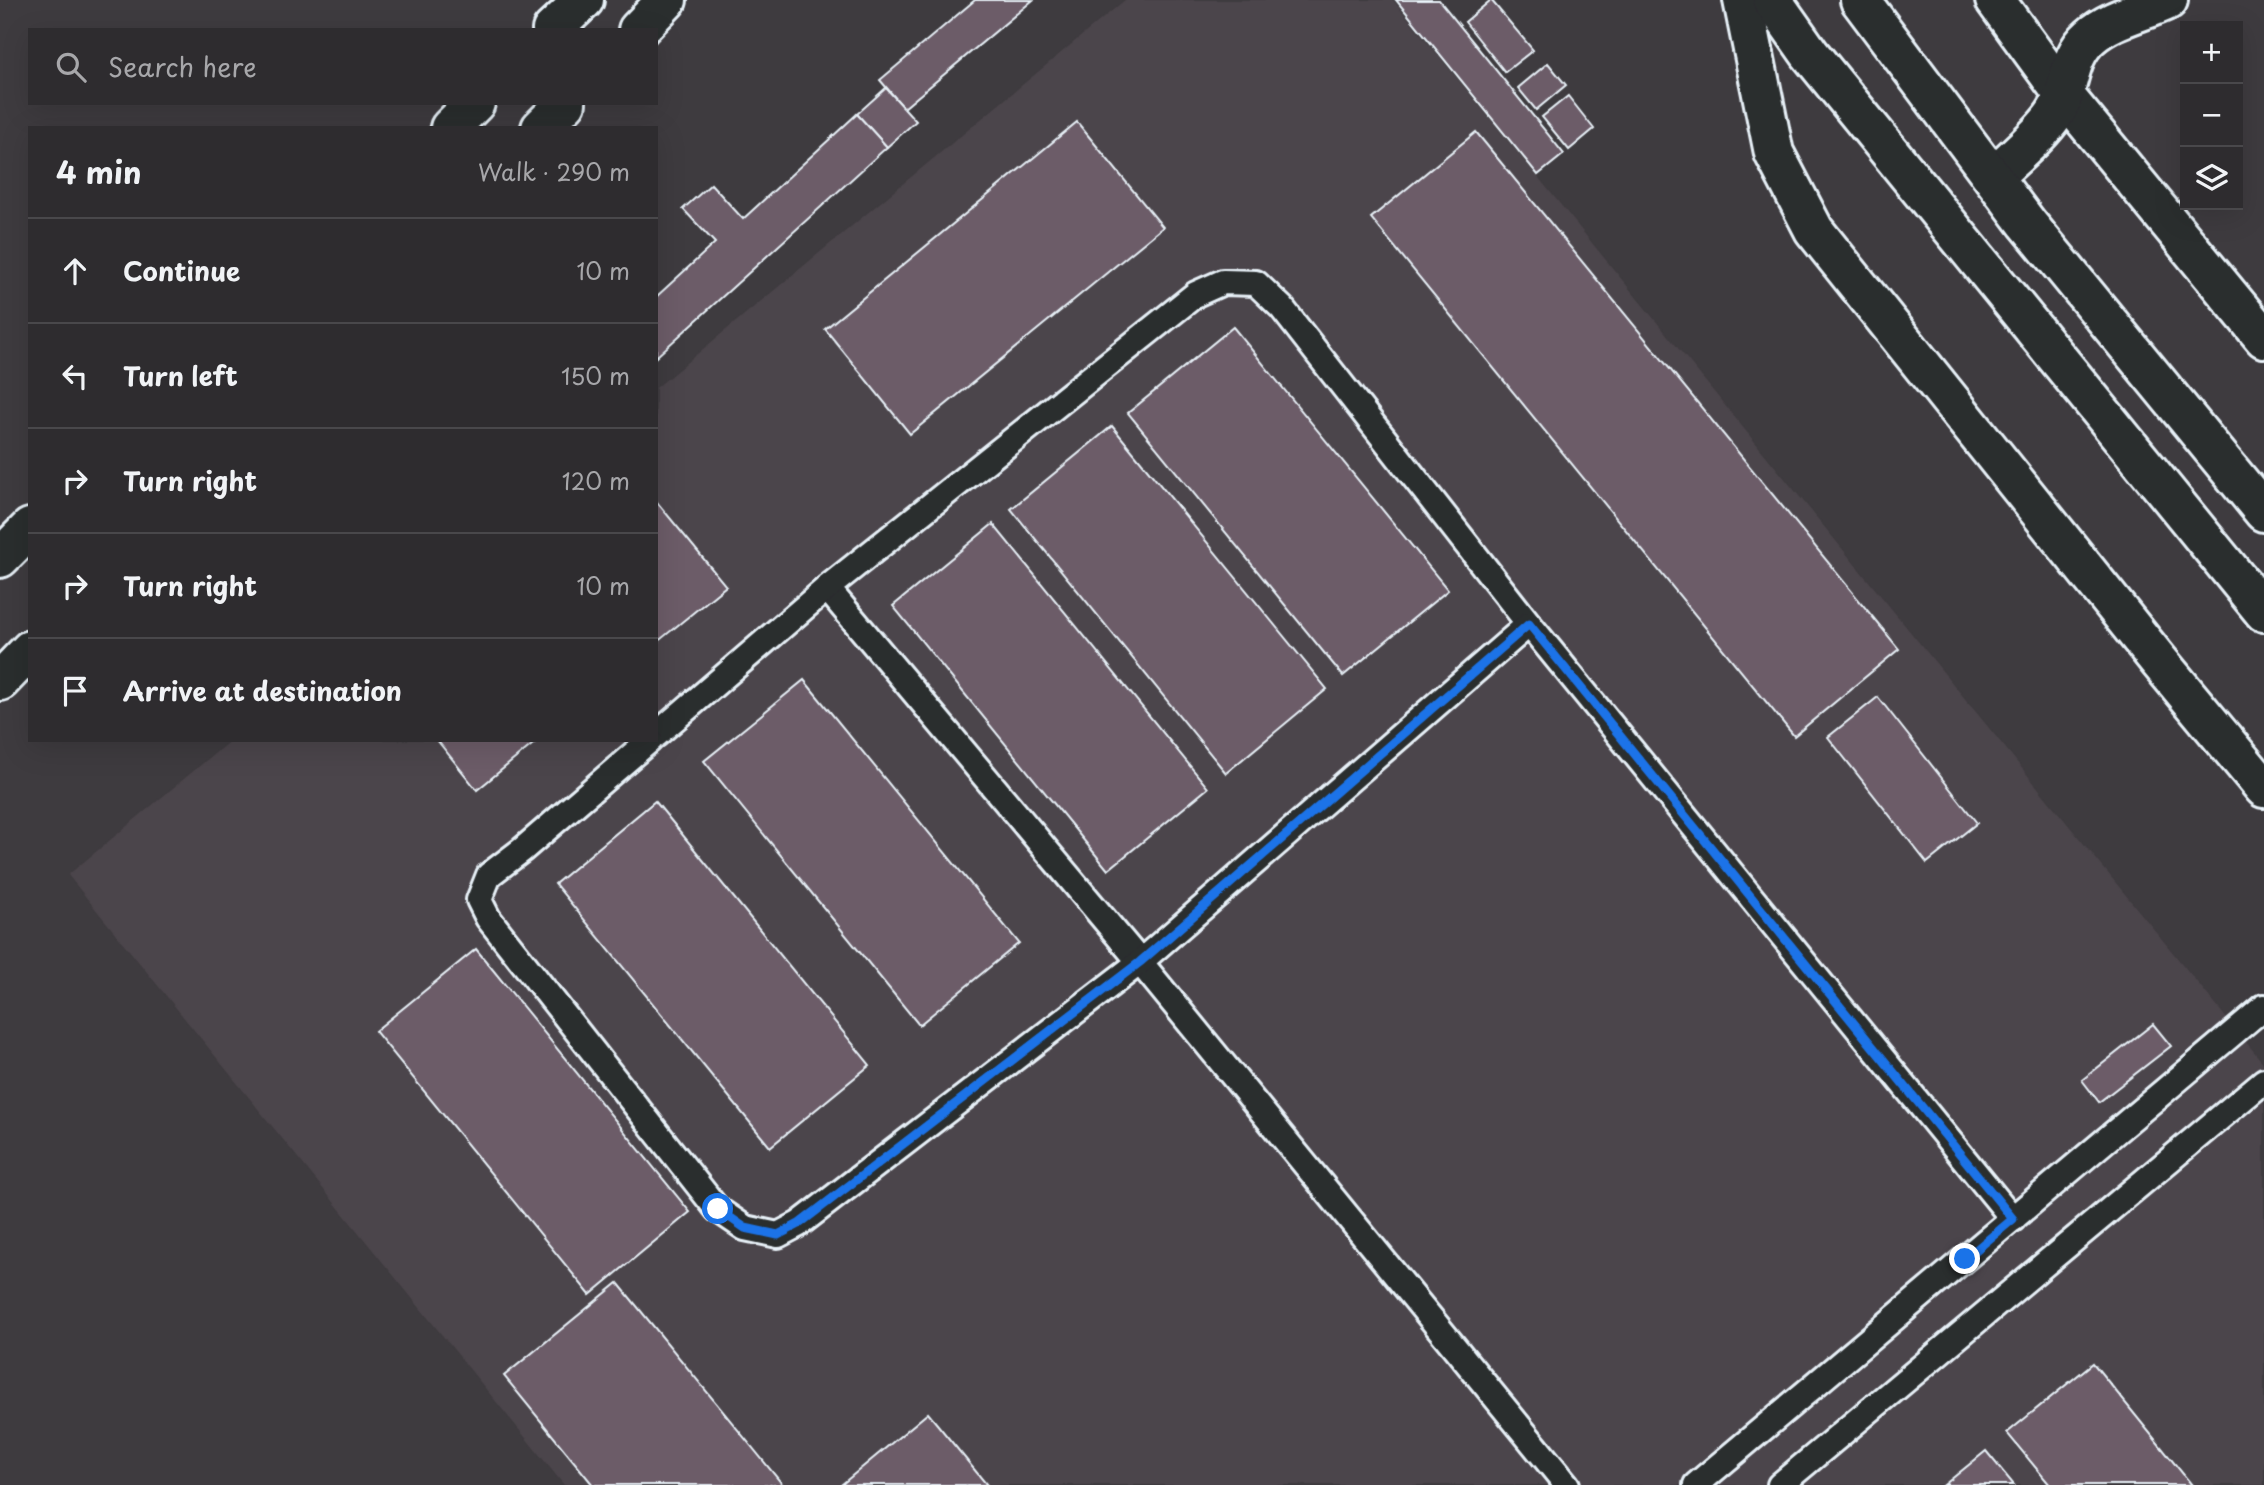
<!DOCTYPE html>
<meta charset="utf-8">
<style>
:root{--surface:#2e2c2f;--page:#363437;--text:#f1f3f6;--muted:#a7a7aa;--line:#49484b}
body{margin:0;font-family:"Playpen Sans",sans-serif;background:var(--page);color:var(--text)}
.controls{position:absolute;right:21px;top:21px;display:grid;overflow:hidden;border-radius:0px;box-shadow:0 7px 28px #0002}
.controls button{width:63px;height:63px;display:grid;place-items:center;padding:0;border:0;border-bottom:2px solid var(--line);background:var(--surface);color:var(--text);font:35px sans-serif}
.stop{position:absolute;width:21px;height:21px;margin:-16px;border:5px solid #1a73e8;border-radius:50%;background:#fff}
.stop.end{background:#1a73e8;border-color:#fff;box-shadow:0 2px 7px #0008}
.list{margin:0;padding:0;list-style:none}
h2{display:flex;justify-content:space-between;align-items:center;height:91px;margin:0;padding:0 28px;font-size:30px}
h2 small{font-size:23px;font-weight:400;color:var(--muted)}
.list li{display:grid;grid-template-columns:46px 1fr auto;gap:21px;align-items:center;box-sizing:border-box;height:105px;padding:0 28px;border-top:2px solid var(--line)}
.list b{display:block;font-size:26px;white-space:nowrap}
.list em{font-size:23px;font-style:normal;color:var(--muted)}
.icon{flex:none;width:38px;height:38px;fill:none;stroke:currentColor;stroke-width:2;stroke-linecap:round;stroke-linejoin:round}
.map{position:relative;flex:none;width:2264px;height:1485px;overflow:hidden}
.search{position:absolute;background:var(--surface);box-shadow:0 7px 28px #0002;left:28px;top:28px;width:630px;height:77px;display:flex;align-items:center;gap:18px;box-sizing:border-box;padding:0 24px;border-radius:0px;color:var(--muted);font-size:26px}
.panel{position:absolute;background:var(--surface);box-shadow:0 7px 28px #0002;left:28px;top:126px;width:630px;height:616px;border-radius:0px}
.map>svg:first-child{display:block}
.built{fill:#4c454b}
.building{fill:#6c5c68;stroke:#e8f1f8;stroke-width:2}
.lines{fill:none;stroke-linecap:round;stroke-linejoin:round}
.service-casing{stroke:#e8f1f8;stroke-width:30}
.minor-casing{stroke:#e8f1f8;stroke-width:44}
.primary-casing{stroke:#e8f1f8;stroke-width:44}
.service{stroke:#2a2d2e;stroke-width:24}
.minor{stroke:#2a2d2e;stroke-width:38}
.primary{stroke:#2a2d2e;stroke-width:38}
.route{stroke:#1a73e8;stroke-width:9}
</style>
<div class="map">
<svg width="2264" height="1485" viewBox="0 0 2264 1485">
<rect width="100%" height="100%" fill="#3e3b3f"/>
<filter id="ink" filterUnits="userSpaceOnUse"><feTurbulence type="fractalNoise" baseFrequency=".0143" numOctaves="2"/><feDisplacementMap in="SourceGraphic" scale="14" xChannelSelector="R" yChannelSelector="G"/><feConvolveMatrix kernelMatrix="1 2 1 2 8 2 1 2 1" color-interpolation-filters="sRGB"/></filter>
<g filter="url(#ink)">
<path class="built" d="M1125,0H1393L2264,1064V1485H564L68,875L231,740H656V388Z"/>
<g class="building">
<path d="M975,0H1033L904,108L880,80Z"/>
<path d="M1396,0H1439L1564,154L1538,175Z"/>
<path d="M1491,0L1533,50L1505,72L1465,22Z"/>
<path d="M1548,63L1566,85L1536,110L1518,88Z"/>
<path d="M886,88L916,121L887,147L857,114Z"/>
<path d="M1568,96L1594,129L1569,150L1542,117Z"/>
<path d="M857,114L887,147L656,357V297L715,243L683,209L711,184L743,219Z"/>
<path d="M1077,122L1163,227L910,434L825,329Z"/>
<path d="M1476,132L1899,649L1794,736L1371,218Z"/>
<path d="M1233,327L1448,590L1343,676L1128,413Z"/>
<path d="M1112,426L1327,689L1226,773L1011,509Z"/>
<path d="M656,501L726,586L656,643Z"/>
<path d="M993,524L1208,788L1108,870L893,606Z"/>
<path d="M804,680L1019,943L919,1025L704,761Z"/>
<path d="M1878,697L1977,823L1927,863L1828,737Z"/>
<path d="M437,740H538L477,790Z"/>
<path d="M655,801L870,1065L770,1147L555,884Z"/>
<path d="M476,949L690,1212L590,1295L375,1031Z"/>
<path d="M2153,1024L2171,1046L2099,1102L2082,1080Z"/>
<path d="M618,1283L783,1485H593L504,1376Z"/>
<path d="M2093,1363L2192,1485H2050L2007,1433Z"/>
<path d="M928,1413L987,1485H841Z"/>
<path d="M1986,1451L2014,1485H1944Z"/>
</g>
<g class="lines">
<defs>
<g id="service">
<path d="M827,588L1140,962L1567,1485"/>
<path d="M656,735L827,588L1196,294L1223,282L1256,283L1282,308L1529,624"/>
<path d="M650,740L522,850L489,875L479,900L488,918L717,1209L745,1228L778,1235L799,1224L1140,962L1529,624L2013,1219"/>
<path d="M1696,1485L2264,1007"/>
<path d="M1780,1485L2264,1081"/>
</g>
<g id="minor">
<path d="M1743,0L1774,153L1814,230L2158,660L2264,788"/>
<path d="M1995,0L2064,95L2264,338"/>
<path d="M1993,177C2012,158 2039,137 2054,115C2071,91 2066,58 2090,37C2111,18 2143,12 2168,0"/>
</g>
<g id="primary">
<path d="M1772,0L1810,54L2264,612"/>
<path d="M1860,0L2027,223L2264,512"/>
<path d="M552,30L584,0"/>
<path d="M638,30L667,0"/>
<path d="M450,128L475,103"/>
<path d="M541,128L566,103"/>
<path d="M0,558L30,528"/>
<path d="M0,681L30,650"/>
</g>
</defs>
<use href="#service" class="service-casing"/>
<use href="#minor" class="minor-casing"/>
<use href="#primary" class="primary-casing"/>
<use href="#service" class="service"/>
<use href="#minor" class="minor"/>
<use href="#primary" class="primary"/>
</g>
</g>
<g class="lines" filter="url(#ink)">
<path class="route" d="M718,1209L745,1228L778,1235L799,1224L1140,962L1529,624L2013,1219L1965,1259"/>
</g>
</svg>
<div class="controls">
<button>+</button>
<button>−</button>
<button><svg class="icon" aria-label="layers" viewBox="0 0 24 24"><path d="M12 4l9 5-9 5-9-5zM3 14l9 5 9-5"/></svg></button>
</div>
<div class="stop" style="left:718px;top:1209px"></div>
<div class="stop end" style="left:1965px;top:1259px"></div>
<div class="search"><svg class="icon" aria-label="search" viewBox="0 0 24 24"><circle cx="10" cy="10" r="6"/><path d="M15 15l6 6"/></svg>Search here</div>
<section class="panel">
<h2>4 min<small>Walk · 290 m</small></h2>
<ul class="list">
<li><svg class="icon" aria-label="ahead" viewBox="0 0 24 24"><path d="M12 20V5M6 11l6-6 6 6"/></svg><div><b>Continue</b></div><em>10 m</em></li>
<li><svg class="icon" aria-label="left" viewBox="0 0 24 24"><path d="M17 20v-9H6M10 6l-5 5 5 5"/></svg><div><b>Turn left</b></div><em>150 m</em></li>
<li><svg class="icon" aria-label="right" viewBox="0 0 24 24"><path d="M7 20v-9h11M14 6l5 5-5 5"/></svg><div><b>Turn right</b></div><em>120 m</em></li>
<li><svg class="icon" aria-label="right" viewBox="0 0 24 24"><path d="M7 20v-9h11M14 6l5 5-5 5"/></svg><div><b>Turn right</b></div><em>10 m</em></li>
<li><svg class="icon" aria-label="arrive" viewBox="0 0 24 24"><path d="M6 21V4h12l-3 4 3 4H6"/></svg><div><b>Arrive at destination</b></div></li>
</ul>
</section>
</div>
